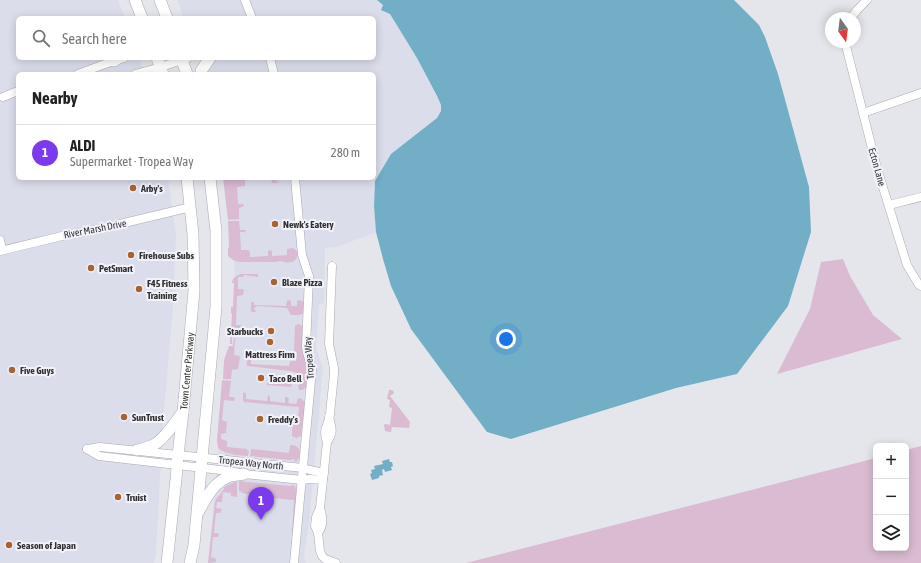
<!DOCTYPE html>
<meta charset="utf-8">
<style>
:root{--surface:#fff;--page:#f6f6f6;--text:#222;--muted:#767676;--line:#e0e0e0;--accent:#7c3aed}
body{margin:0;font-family:"Asap Condensed",sans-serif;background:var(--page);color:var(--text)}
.controls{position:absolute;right:12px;bottom:12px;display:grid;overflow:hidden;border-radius:6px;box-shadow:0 2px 10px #0003}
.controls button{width:36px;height:36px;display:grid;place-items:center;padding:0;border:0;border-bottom:1px solid var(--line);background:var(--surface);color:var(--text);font:20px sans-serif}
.compass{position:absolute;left:825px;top:12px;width:36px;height:36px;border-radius:50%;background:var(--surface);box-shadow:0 2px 10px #0003;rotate:166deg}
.you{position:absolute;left:506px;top:339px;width:14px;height:14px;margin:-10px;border:3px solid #fff;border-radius:50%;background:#1a73e8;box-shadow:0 0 0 6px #1a73e833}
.badge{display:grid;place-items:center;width:26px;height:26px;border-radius:50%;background:var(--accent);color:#fff;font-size:13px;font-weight:700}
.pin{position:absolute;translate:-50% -33px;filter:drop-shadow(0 1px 2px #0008)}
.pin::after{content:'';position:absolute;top:21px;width:14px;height:12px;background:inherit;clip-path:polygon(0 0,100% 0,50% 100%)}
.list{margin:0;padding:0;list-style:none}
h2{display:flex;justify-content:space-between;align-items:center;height:52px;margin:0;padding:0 16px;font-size:17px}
h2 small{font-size:13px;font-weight:400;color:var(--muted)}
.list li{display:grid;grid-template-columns:26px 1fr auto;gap:12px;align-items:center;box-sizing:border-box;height:56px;padding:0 16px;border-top:1px solid var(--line)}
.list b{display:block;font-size:15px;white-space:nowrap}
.list p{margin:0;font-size:13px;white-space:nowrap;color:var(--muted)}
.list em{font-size:13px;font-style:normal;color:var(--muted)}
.icon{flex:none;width:22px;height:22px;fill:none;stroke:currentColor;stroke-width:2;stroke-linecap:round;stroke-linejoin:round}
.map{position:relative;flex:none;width:921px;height:563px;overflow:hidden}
.search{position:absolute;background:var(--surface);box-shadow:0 2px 10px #0003;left:16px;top:16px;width:360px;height:44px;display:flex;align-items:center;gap:10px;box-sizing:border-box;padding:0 14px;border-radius:6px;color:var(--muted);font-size:15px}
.panel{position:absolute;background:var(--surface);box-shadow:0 2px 10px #0003;left:16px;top:72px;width:360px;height:108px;border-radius:6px}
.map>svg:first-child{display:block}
.built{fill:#dbddeb}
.green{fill:#dabbd2}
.water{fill:#72aec6}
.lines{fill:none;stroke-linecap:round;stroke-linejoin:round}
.minor-casing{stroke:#a9aab1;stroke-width:9}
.secondary-casing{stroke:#a9aab1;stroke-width:12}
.minor{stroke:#fff;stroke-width:8}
.secondary{stroke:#fff;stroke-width:11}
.poi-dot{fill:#a76432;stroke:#f2f3fa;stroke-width:1.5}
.labels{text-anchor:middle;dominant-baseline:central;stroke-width:4;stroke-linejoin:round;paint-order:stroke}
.street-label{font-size:10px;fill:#313134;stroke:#f2f3fa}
.poi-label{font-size:10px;font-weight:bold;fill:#313134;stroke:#f2f3fa;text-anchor:start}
</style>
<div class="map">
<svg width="921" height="563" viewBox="0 0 921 563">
<rect width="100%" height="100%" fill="#e5e6ec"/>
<g class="built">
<path d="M0,0H118L125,18H18V58H139L145,74H18V178H168L176,234L173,307L163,422L156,552L154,563H0Z"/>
<path d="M177,0H377L383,5L382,10L390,14L417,58L441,105V111L437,118L391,154L375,181L374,206L376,232L337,247L325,248L324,303L319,305L316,348L323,369L309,523L304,557L306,563H208L219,442L228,360L232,347L235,287L232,198L229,178H374V74H208L203,58H374V18H184Z"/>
</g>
<g class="green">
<path d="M223,178H276L275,180L279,183H272L271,178L245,180V186L237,187L238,204H243L244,206L239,208V219L228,220Z"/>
<path d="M228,221H239L240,230H246L245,232H240L241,250H248L250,252V257L268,256V251L270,250L272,251V256L287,255V249L293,248L297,251C299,263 289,264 280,261L276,262H239L233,260L228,256V248H229Z"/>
<path d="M843,259L850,276L873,315L902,339L777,374L810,309L821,262Z"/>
<path d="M241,274H258V277L244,275L243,277H238V289H242L244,290L243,295L237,296L236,325H241L242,330L241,331L236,330V336H232V344H230L232,314L231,313V307H233L234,283H232C232,278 237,275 241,274Z"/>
<path d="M288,300L291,301V306H297V301L299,300L304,302L305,305L304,313L300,315H291L287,308L257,306L254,308L256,312H252L251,311V302H254V305L286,306L287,301Z"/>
<path d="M298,324L301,325L303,329L302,349L308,370L306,388L302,390H299L298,385L301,384L302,382L300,380C300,374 295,372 290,371L247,366C246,364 247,360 249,358L251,359V364L289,366L290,361H296L297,352L294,351L295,326Z"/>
<path d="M234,338H235L234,355L239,356L240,357L238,369L232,370L231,379H223L224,360L229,346H233Z"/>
<path d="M273,374L291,378L293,380L291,387L267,385V383L272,384Z"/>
<path d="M222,380L231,381L229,397H234L235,399L234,401L224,400L222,420L227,422L226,433L221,434V439L227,441V447L247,449V450L249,451L248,456C238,455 226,455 218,448L217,440Z"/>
<path d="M389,390H392L394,392V393L390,396L410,422L409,428L392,427L391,432H390L385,431L384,425L385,424L390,425L392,408L389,407L390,400L387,399Z"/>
<path d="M244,392L246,394V399L267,401L268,395L270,396V401L285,403V397H287L289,399L288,403L296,404L298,398L302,399L305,403L302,427C301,430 302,433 301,436L296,438L292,436V433L293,417H298L299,407L244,402L243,400V393Z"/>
<path d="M291,445C301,446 301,451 298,460L295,462L294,459L290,460L250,456L251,449L289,453L290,446Z"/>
<path d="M921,446V563H466L876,458V548H906V450Z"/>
<path d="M239,481L290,486L294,485L297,491L293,530L292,532L294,500L251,496V495L242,493V492L239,491Z"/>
<path d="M235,482H237V497L231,496V493L223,492L222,502H217L216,508L222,509L220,513H216L214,533H218L219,535L218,537H213L211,557L216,559V562L208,563L215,502L217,498L224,489V487Z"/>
</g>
<g class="water">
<path d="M377,0H734L759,25L765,37L778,74L809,187L811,232L788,306L737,374L676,388L511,439L487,432L411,329L391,286L383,259L376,232L374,206L375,181L391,154L437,118L441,111V105L437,96L417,58L390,14L381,10L383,5Z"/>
<path d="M389,459L390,462H392L393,466L391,467L392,470L385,472L384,469L382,470L383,475L379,476V478L372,480L370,474L372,473L371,470L375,469L374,466L383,464L382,461Z"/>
</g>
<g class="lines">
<defs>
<g id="minor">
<path d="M245,0L252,18"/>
<path d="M851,18L857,10L867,0"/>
<path d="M845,42L877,168L907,265L919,285L921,286"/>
<path d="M270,58L274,74"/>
<path d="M78,74L105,64L124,58"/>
<path d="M135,74L161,67L188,58"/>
<path d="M3,97L18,91"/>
<path d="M863,113L921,93"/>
<path d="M889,205L921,197"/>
<path d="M0,240L2,250"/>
<path d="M0,251L62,236L99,229L191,207"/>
<path d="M327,442C334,432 332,429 329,417"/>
<path d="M87,449L99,456L229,471L244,474L302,480L310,479L323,480"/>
<path d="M87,449L100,447L303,468L310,470L324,473"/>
<path d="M320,508L316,517L315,526L318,533L320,551L322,556L325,559L336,563"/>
<path d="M318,533C324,525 323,518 320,508L327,442C322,428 328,427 330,415C331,401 333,387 334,373V368L329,344L332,266"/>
<path d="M294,563L312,370L307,352L306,347L309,276L302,255L295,178"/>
</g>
<g id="secondary">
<path d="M135,0L142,18"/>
<path d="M160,0L167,18"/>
<path d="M157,58L163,74"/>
<path d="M181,58L187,74"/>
<path d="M114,61L118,58"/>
<path d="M201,74V71L210,58"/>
<path d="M137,450C144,448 152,447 158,442C167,435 175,422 183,412"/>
<path d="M199,511C206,498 214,481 231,476C235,475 239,475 244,474"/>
<path id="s1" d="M167,563L176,479L178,455L183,412L194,291L193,234L187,178"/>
<path d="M190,563L194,545L216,307V231L210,178"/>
</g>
</defs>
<use href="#minor" class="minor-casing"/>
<use href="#secondary" class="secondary-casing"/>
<use href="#minor" class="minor"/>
<use href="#secondary" class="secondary"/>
</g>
<g class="poi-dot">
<circle cx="133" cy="188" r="4"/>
<circle cx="275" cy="224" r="4"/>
<circle cx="131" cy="255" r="4"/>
<circle cx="91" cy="268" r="4"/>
<circle cx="274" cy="282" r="4"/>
<circle cx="139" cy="289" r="4"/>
<circle cx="271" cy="331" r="4"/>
<circle cx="270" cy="342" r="4"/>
<circle cx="12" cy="370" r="4"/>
<circle cx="261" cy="378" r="4"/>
<circle cx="124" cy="417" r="4"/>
<circle cx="260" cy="419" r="4"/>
<circle cx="118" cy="497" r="4"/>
<circle cx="9" cy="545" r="4"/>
</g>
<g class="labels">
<g class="street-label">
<text transform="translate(877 167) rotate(74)">Ecton Lane</text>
<text transform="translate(95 229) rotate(-11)">River Marsh Drive</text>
<text transform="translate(309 358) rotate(-94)">Tropea Way</text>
<text stroke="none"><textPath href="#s1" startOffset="193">Town Center Parkway</textPath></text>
<text transform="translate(251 463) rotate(6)">Tropea Way North</text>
</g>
<g class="poi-label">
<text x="141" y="188">Arby's</text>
<text x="283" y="224">Newk's Eatery</text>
<text x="139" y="255">Firehouse Subs</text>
<text x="99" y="268">PetSmart</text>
<text x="282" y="282">Blaze Pizza</text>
<text x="147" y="283">F45 Fitness<tspan x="147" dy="12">Training</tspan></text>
<text x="263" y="331" text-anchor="end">Starbucks</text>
<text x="270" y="354" text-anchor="middle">Mattress Firm</text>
<text x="20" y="370">Five Guys</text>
<text x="269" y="378">Taco Bell</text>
<text x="132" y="417">SunTrust</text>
<text x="268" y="419">Freddy's</text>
<text x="126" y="497">Truist</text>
<text x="17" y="545">Season of Japan</text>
</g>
</g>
</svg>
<div class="controls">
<button>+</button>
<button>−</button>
<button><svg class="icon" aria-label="layers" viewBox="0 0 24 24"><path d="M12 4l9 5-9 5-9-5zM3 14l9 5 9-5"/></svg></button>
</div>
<svg class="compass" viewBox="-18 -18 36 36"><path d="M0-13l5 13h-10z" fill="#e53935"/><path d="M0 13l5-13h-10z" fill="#767676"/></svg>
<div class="you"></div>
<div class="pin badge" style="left:261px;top:520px">1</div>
<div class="search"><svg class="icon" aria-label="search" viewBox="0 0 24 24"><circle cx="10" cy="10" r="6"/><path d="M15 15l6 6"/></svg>Search here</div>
<section class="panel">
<h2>Nearby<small></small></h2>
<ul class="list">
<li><span class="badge">1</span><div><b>ALDI</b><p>Supermarket · Tropea Way</p></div><em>280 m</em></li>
</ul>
</section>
</div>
